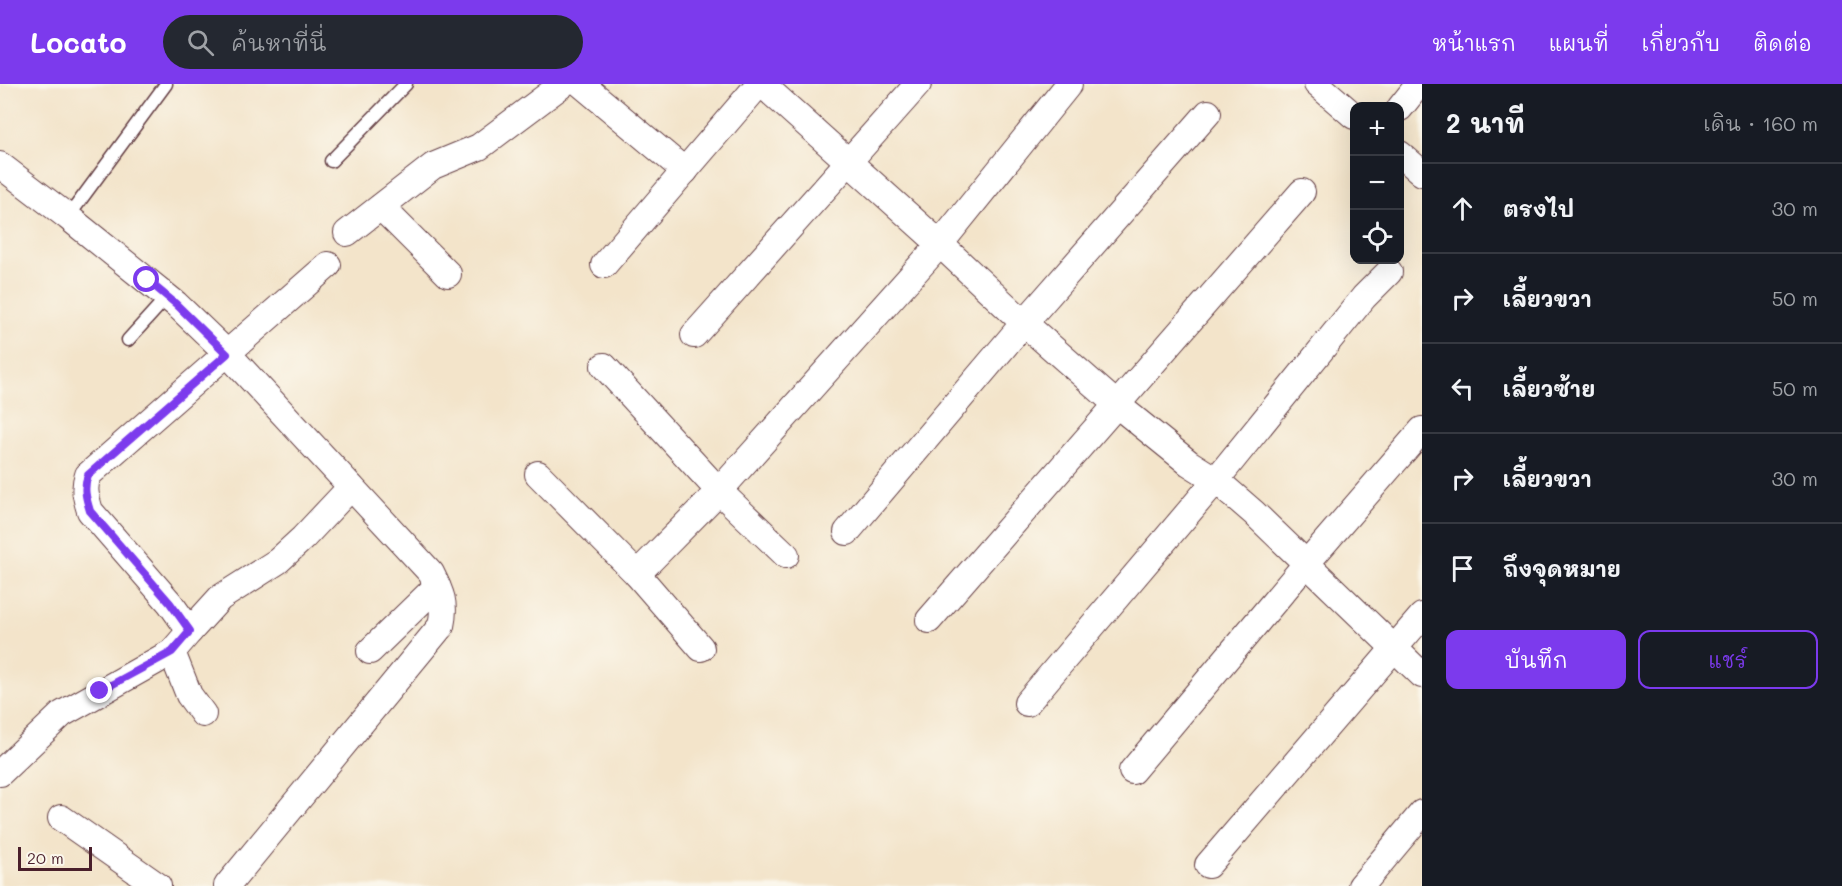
<!DOCTYPE html>
<html lang="th">
<meta charset="utf-8">
<style>
:root{--surface:#171b24;--page:#242831;--text:#f1f3f6;--muted:#9ea1a6;--line:#363941;--accent:#7c3aed}
body{margin:0;font-family:Mali,"Playpen Sans Thai",sans-serif;background:var(--page);color:var(--text)}
.controls{position:absolute;right:18px;top:18px;display:grid;overflow:hidden;border-radius:12px;box-shadow:0 6px 24px #0002}
.controls button{width:54px;height:54px;display:grid;place-items:center;padding:0;border:0;border-bottom:2px solid var(--line);background:var(--surface);color:var(--text);font:30px sans-serif}
.scale{position:absolute;left:18px;bottom:15px;width:74px;box-sizing:border-box;padding-left:6px;border:3px solid #4a1f2b;border-top:0;font-size:16px;line-height:21px;white-space:nowrap;color:#4a1f2b;-webkit-text-stroke:4px #fbf7ec;paint-order:stroke}
.stop{position:absolute;width:18px;height:18px;margin:-14px;border:4px solid #7c3aed;border-radius:50%;background:#fff}
.stop.end{background:#7c3aed;border-color:#fff;box-shadow:0 2px 6px #0008}
.list{margin:0;padding:0;list-style:none}
h2{display:flex;justify-content:space-between;align-items:center;height:78px;margin:0;padding:0 24px;font-size:26px}
h2 small{font-size:20px;font-weight:400;color:var(--muted)}
.list li{display:grid;grid-template-columns:39px 1fr auto;gap:18px;align-items:center;box-sizing:border-box;height:90px;padding:0 24px;border-top:2px solid var(--line)}
.list b{display:block;font-size:22px;white-space:nowrap}
.list em{font-size:20px;font-style:normal;color:var(--muted)}
.actions{display:flex;gap:12px;padding:18px 24px}
.actions a{flex:1;padding:14px 0;border:2px solid var(--accent);border-radius:12px;text-align:center;font-size:21px;color:var(--accent)}
.actions .main{background:var(--accent);color:#fff}
.icon{flex:none;width:33px;height:33px;fill:none;stroke:currentColor;stroke-width:2;stroke-linecap:round;stroke-linejoin:round}
.map{position:relative;flex:none;width:1422px;height:802px;overflow:hidden}
header{display:flex;align-items:center;gap:36px;box-sizing:border-box;height:84px;padding:0 30px;background:var(--accent);color:#fff}
header strong{font-size:28px}
nav{display:flex;gap:33px;margin-inline-start:auto;font-size:21px}
.search{width:420px;height:54px;background:var(--page);display:flex;align-items:center;gap:15px;box-sizing:border-box;padding:0 21px;border-radius:33px;color:var(--muted);font-size:22px}
main{display:flex}
aside{flex:1;background:var(--surface)}
.map>svg:first-child{display:block}
.lines{fill:none;stroke-linecap:round;stroke-linejoin:round}
.service-casing{stroke:#633d43;stroke-width:15}
.minor-casing{stroke:#633d43;stroke-width:28}
.service{stroke:#fff;stroke-width:12}
.minor{stroke:#fff;stroke-width:26}
.route{stroke:#7c3aed;stroke-width:8}
</style>
<header>
<strong>Locato</strong>
<div class="search"><svg class="icon" aria-label="search" viewBox="0 0 24 24"><circle cx="10" cy="10" r="6"/><path d="M15 15l6 6"/></svg>ค้นหาที่นี่</div>
<nav><a>หน้าแรก</a><a>แผนที่</a><a>เกี่ยวกับ</a><a>ติดต่อ</a></nav>
</header>
<main>
<div class="map">
<svg width="1422" height="802" viewBox="0 0 1422 802">
<rect width="100%" height="100%" fill="#fbf7ec"/>
<filter id="ink" filterUnits="userSpaceOnUse"><feTurbulence type="fractalNoise" baseFrequency=".0167" numOctaves="2"/><feDisplacementMap in="SourceGraphic" scale="12" xChannelSelector="R" yChannelSelector="G"/><feConvolveMatrix kernelMatrix="1 2 1 2 8 2 1 2 1" color-interpolation-filters="sRGB"/></filter>
<filter id="wash" filterUnits="userSpaceOnUse"><feTurbulence type="fractalNoise" baseFrequency=".008" numOctaves="4" result="noise"/><feDisplacementMap in="SourceGraphic" scale="24" xChannelSelector="R" yChannelSelector="G"/><feGaussianBlur stdDeviation="1.35" result="paint"/><feColorMatrix in="noise" values="0 0 0 0 0 0 0 0 0 0 0 0 0 0 0 0 0 1.4 0 .05"/><feComposite in="paint" operator="in"/></filter>
<g filter="url(#wash)">
<rect width="100%" height="100%" fill="#f3e4ca"/>
</g>
<g filter="url(#ink)">
<g class="lines">
<defs>
<g id="service">
<path d="M331,77L406,0"/>
<path d="M68,133L166,0"/>
<path d="M128,256L167,213"/>
</g>
<g id="minor">
<path d="M581,0L685,87"/>
<path d="M762,0L940,160L1024,239L1116,320L1189,379L1216,396L1254,429L1422,591"/>
<path d="M1317,0L1354,32"/>
<path d="M1400,24L1419,0"/>
<path d="M1400,70L1422,89"/>
<path d="M0,81L68,133L176,220L227,269L431,489C441,509 446,519 441,542L227,802"/>
<path d="M381,123L448,190"/>
<path d="M347,149L433,82L479,63L563,0"/>
<path d="M604,181L759,0"/>
<path d="M694,251L918,0"/>
<path d="M604,282L719,407L786,471"/>
<path d="M538,390L637,490L701,564"/>
<path d="M847,448L1024,239L1208,29"/>
<path d="M637,490L719,407L940,160L1069,0"/>
<path d="M929,536L1302,108"/>
<path d="M190,547L220,514L278,477L303,454L351,403"/>
<path d="M370,567L437,502"/>
<path d="M172,568L189,611L203,630"/>
<path d="M1027,619L1216,396L1364,213L1389,188"/>
<path d="M1132,687L1306,480L1422,346"/>
<path d="M0,689L62,630L172,568L190,547L170,519L90,427C86,414 83,404 88,391L328,181"/>
<path d="M61,734L158,802"/>
<path d="M1208,781L1422,532"/>
<path d="M1361,802L1422,729"/>
</g>
</defs>
<use href="#service" class="service-casing"/>
<use href="#minor" class="minor-casing"/>
<use href="#service" class="service"/>
<use href="#minor" class="minor"/>
</g>
</g>
<g class="lines" filter="url(#ink)">
<path class="route" d="M100,607L172,568L190,547L170,519L90,427C86,414 83,404 88,391L227,270L176,220L147,196"/>
</g>
</svg>
<div class="controls">
<button>+</button>
<button>−</button>
<button><svg class="icon" aria-label="locate" viewBox="0 0 24 24"><circle cx="12" cy="12" r="6"/><path d="M12 2v4M12 18v4M2 12h4M18 12h4"/></svg></button>
</div>
<div class="scale">20 m</div>
<div class="stop" style="left:147px;top:196px"></div>
<div class="stop end" style="left:100px;top:607px"></div>
</div>
<aside>
<h2>2 นาที<small>เดิน · 160 m</small></h2>
<ul class="list">
<li><svg class="icon" aria-label="ahead" viewBox="0 0 24 24"><path d="M12 20V5M6 11l6-6 6 6"/></svg><div><b>ตรงไป</b></div><em>30 m</em></li>
<li><svg class="icon" aria-label="right" viewBox="0 0 24 24"><path d="M7 20v-9h11M14 6l5 5-5 5"/></svg><div><b>เลี้ยวขวา</b></div><em>50 m</em></li>
<li><svg class="icon" aria-label="left" viewBox="0 0 24 24"><path d="M17 20v-9H6M10 6l-5 5 5 5"/></svg><div><b>เลี้ยวซ้าย</b></div><em>50 m</em></li>
<li><svg class="icon" aria-label="right" viewBox="0 0 24 24"><path d="M7 20v-9h11M14 6l5 5-5 5"/></svg><div><b>เลี้ยวขวา</b></div><em>30 m</em></li>
<li><svg class="icon" aria-label="arrive" viewBox="0 0 24 24"><path d="M6 21V4h12l-3 4 3 4H6"/></svg><div><b>ถึงจุดหมาย</b></div></li>
</ul>
<div class="actions"><a class="main">บันทึก</a><a>แชร์</a></div>
</aside>
</main>
